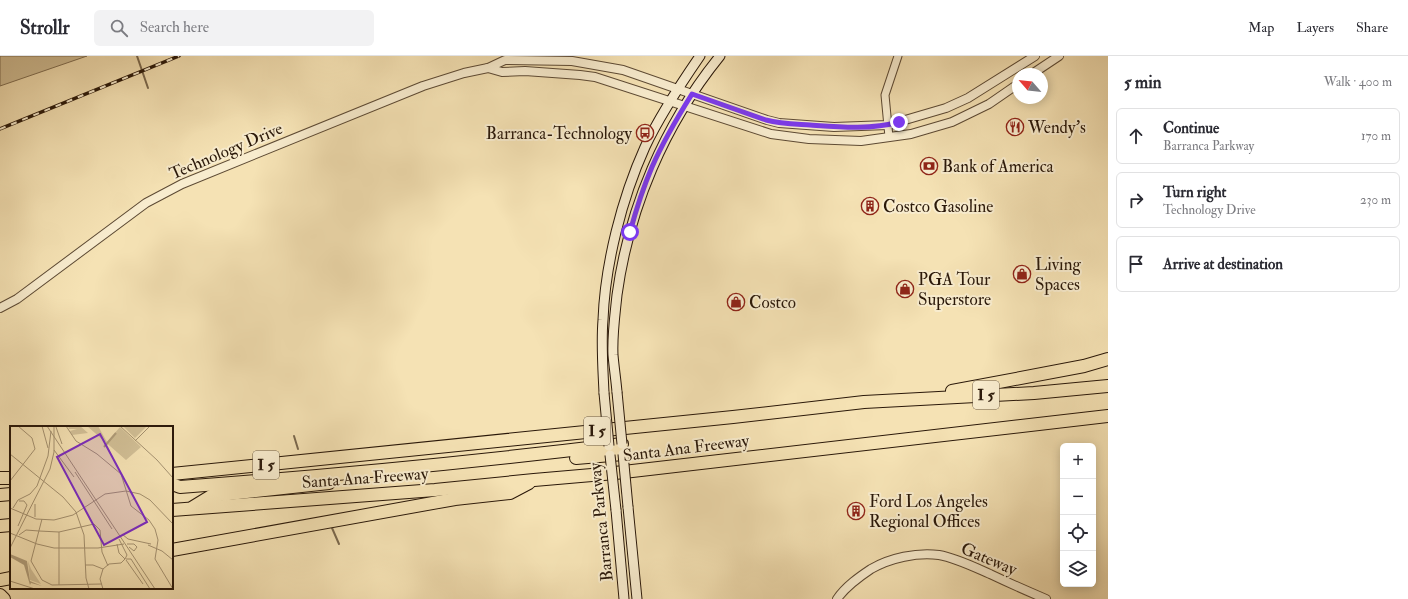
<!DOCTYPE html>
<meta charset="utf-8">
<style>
:root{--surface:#fff;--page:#f2f2f3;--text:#2b2b33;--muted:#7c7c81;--line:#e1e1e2}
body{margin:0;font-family:"IM FELL Double Pica",serif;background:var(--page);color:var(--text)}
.controls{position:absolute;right:12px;bottom:12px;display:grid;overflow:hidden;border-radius:6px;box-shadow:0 2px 10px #0003}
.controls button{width:36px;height:36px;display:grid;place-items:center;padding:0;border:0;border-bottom:1px solid var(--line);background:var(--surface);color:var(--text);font:20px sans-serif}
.compass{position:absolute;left:1012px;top:12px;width:36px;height:36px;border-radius:50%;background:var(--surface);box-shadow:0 2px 10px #0003;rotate:298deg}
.stop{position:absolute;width:12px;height:12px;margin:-9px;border:3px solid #7c3aed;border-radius:50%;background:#fff}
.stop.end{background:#7c3aed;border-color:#fff;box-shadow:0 1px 4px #0008}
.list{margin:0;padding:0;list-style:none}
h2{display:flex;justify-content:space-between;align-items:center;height:52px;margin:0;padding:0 16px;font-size:17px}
h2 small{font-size:13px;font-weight:400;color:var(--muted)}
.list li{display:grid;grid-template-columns:26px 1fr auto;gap:12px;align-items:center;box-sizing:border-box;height:56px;margin:0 8px 8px;padding:0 8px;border:1px solid var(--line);border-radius:6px}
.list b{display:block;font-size:15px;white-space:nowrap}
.list p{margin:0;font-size:13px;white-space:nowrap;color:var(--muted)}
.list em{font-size:13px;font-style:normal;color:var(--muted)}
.icon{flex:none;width:22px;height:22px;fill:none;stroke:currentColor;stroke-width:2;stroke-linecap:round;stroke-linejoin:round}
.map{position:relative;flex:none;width:1108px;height:543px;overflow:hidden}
header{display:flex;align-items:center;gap:24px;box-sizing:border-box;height:56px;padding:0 20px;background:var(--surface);border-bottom:1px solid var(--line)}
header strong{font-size:19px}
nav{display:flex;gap:22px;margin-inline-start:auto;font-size:14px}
.search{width:280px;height:36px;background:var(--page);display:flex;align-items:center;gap:10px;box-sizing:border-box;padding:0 14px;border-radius:6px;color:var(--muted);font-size:15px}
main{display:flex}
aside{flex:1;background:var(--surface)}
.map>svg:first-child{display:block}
.green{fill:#d2c097;stroke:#7e6c50}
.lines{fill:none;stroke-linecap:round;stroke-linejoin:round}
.stream{stroke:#7a684d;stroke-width:2}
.minor-casing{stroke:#5d4a34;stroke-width:9}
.tertiary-casing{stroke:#5d4a34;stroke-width:10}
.secondary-casing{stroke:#2a1809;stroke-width:11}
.motorway-casing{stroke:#2a1809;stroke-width:14}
.minor{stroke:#f8ecce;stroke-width:7}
.tertiary{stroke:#f8ecce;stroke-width:8}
.secondary{stroke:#f8ecce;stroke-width:9}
.motorway{stroke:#f5e2b4;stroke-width:12}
.rail-casing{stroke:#2a1809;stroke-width:3.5}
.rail{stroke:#f8ecce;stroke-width:2;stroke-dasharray:6;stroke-linecap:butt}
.secondary-bridge-casing{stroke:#2a1809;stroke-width:11;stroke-linecap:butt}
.secondary-bridge{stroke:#f8ecce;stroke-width:9}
.route{stroke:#7c3aed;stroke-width:5}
.labels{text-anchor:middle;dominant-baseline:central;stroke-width:4;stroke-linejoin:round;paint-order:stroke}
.shield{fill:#f8ecce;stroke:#685844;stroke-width:1}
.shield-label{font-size:16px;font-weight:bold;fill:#2a1809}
.poi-label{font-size:17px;fill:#2a1809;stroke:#f8ecce;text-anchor:start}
.street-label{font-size:17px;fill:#2a1809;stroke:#f8ecce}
.inset-river{fill:none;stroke:#b09d7a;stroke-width:2}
.inset-road{fill:none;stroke:#a49170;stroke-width:1}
.view{fill:#7b2cbf;fill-opacity:0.15;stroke:#7b2cbf;stroke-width:2}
.inset-edge{fill:none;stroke:#2a1809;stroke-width:2}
</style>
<header>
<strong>Strollr</strong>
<div class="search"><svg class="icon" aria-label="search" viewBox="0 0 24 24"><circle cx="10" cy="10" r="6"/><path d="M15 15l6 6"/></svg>Search here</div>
<nav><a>Map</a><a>Layers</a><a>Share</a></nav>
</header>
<main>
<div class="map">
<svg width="1108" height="543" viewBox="0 0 1108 543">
<rect width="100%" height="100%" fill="#f5e2b4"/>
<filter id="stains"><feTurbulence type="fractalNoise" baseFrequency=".005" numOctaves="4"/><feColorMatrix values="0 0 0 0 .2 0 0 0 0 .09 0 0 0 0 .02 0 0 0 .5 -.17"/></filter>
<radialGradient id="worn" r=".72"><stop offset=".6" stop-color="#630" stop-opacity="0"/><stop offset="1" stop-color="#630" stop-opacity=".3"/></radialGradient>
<path class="green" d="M0,0H87L0,30Z"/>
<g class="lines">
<g class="stream">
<path d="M137,0L148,32"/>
<path d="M294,380L298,393"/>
<path d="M332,472L339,488"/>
</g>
<defs>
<path id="minor" d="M889,81L885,39L898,0"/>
<g id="tertiary">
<path d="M488,12L502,16L525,15L580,19L595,21L771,78L809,83L861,85L911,78L952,66L989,48L1018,28"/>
<path d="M1032,18L1059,0"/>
<path d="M0,252L17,243L146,147L182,128L423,30L464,17L488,12L505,4L572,5L623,14L767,64L779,67L834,71L888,69L946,52L968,42L1035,0"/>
<path d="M837,543C846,530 859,521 871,513C890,502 917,496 939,499C956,502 974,511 990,518C1009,527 1027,535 1046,543"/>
</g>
<g id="secondary">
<path d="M617,336C616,324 614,311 613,299C612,279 615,259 617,239C629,152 664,69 720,0"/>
<path d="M604,337C603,313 601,288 603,264C605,208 622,142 645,91C660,59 680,29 700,0"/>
<path d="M628,451L637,543"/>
<path d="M616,454L624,543"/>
</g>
<g id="motorway">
<path d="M952,335L1084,310L1108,303"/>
<path d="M576,402L623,398"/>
<path d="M172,418L733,361L864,346L1034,337L1108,330"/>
<path d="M0,422H11"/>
<path d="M172,428L180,431C327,420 475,406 622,388"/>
<path d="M0,439L11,438"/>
<path d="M193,451L211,440L329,427"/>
<path d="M172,454L435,434L534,424L615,417L1108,360"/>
<path d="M0,470L11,469"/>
<path d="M172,494L455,443L510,437L529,427"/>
<path d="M0,524L11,522"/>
<path d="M0,539L4,543"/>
</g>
</defs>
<use href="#minor" class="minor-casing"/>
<use href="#tertiary" class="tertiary-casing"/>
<use href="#secondary" class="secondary-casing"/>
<use href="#motorway" class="motorway-casing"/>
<use href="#minor" class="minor"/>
<use href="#tertiary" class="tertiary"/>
<use href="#secondary" class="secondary"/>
<use href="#motorway" class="motorway"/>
<defs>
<path id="rail" d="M0,73L179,0"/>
</defs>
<use href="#rail" class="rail-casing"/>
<use href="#rail" class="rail"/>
<defs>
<g id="secondary-bridge">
<path d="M617,336L622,388"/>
<path d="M604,337L609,390"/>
<path d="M623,398L628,451"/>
<path d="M610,399L616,454"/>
</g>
</defs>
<use href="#secondary-bridge" class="secondary-bridge-casing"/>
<use href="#secondary-bridge" class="secondary-bridge"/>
</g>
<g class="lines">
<path class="route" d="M630,176C636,154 643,132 652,111C663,86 677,62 692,38L766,64C781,68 795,68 810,69C839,71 870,74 899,66"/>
</g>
<defs>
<symbol id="restaurant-ring" viewBox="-11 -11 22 22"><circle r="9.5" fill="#f8ecce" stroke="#8f2418" stroke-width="1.5"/><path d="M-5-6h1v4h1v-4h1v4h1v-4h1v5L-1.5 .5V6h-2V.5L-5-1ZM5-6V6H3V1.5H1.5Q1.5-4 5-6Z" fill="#8f2418"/></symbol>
<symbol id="bus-ring" viewBox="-11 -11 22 22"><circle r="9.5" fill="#f8ecce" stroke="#8f2418" stroke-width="1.5"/><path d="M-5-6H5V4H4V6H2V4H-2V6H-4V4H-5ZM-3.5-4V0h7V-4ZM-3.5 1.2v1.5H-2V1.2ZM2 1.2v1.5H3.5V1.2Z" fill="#8f2418"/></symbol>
<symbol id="bank-ring" viewBox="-11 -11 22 22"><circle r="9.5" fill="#f8ecce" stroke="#8f2418" stroke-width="1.5"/><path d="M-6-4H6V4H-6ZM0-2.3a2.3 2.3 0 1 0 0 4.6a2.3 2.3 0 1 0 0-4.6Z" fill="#8f2418"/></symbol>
<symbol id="building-ring" viewBox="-11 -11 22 22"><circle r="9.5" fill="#f8ecce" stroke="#8f2418" stroke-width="1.5"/><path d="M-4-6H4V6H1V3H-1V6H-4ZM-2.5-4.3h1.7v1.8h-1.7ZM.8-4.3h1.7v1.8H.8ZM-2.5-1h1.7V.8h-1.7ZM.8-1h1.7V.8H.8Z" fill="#8f2418"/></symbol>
<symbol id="shop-ring" viewBox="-11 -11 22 22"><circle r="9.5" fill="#f8ecce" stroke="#8f2418" stroke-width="1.5"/><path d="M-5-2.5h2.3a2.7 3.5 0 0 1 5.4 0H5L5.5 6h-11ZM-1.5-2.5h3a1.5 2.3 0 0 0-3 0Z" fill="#8f2418"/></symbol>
</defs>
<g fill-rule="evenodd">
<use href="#restaurant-ring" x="1005" y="61" width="20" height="20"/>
<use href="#bus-ring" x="635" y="67" width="20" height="20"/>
<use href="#bank-ring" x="919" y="100" width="20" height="20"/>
<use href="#building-ring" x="860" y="140" width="20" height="20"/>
<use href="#shop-ring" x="1012" y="208" width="20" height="20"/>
<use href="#shop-ring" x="895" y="223" width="20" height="20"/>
<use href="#shop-ring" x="726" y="236" width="20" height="20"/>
<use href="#building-ring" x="846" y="445" width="20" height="20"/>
</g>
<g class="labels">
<g class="shield">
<rect x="973" y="325" width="26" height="28" rx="3"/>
<rect x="584" y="361" width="26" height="28" rx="3"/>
<rect x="253" y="395" width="26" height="28" rx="3"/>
</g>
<g class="shield-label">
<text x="986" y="339">I 5</text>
<text x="597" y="375">I 5</text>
<text x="266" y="409">I 5</text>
</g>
<g class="poi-label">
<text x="1028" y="71">Wendy's</text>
<text x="632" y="77" text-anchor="end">Barranca-Technology</text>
<text x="942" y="110">Bank of America</text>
<text x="883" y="150">Costco Gasoline</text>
<text x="1035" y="208">Living<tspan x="1035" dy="20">Spaces</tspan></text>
<text x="918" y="223">PGA Tour<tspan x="918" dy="20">Superstore</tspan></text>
<text x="749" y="246">Costco</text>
<text x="869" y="445">Ford Los Angeles<tspan x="869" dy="20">Regional Offices</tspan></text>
</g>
<g class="street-label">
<text transform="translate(226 95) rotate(-23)">Technology Drive</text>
<text transform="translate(686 392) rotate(-7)">Santa Ana Freeway</text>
<text transform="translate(365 422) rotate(-4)">Santa Ana Freeway</text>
<text transform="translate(601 466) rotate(-96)">Barranca Parkway</text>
<text transform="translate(989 503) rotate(23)">Gateway</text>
</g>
</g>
<g transform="translate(10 370)">
<rect width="163" height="163" fill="#f5e2b4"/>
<path d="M58,0H70L78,7L62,9L60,5L67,3H59ZM77,0H88L97,16L110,1L131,21L116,34ZM113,0H137L125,12ZM18,135L21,143L31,158L20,154Z" fill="#d2c097"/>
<path d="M0,128L17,135L20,155L32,160L21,157L20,159L14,139L0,131Z" fill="#b09d7a"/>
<path class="inset-river" d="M94,21L106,7"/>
<path class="inset-road" d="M32,0L38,22M37,0L145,163M56,0L66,15L87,28L111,48L121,80L139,94L145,103L148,114L145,133M110,0L147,34L163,52M46,1L52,18M125,15L140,0M44,24L64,51M0,28L53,71L66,86L74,109L76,152L79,163M65,46L102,103M0,55L25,23L22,12L8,0M25,78V91M0,82L26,93L44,94L63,89L95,68L116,65L130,68L140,74L163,98M3,82L8,74L20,68L27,60L38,30L41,5M32,93L21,135L32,154L42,159L92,158M8,100L17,79L14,75H9M29,105L49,106L84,98L90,104L92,126L98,140M49,106V159M0,107L27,118L44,122H88L114,118M112,108L118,113L141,118M9,109L16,104L29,105M109,113L117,129L115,133M107,118L109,127L115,133M117,118H124L127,121L124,125L119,121M138,119L152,125L163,134M0,122L40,43L44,26V0M116,133H121L140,163M145,133L163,163M116,134L133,158M75,139H83L93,143M0,155L25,163M93,163L90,153L93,143L99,138L111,137L115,133"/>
<path class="view" d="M90,8L137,96L94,119L47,31Z"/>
<rect width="163" height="163" class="inset-edge"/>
</g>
<rect width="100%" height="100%" filter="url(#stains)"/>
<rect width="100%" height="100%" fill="url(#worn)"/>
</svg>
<div class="controls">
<button>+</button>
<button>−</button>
<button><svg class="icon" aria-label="locate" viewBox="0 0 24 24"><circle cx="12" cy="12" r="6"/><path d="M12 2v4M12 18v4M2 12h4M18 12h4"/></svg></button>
<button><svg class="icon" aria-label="layers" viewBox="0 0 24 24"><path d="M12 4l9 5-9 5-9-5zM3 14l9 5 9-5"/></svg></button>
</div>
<svg class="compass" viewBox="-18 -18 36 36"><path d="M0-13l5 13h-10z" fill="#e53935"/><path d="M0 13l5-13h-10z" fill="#7c7c81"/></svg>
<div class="stop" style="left:630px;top:176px"></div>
<div class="stop end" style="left:899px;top:66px"></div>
</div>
<aside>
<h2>5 min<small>Walk · 400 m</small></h2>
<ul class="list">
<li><svg class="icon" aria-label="ahead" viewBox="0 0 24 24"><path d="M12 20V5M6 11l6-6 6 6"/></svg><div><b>Continue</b><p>Barranca Parkway</p></div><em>170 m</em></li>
<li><svg class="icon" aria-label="right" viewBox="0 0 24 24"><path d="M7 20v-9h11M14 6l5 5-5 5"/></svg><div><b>Turn right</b><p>Technology Drive</p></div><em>230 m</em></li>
<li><svg class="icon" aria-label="arrive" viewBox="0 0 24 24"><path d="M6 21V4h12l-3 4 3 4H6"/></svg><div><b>Arrive at destination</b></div></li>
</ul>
</aside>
</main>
